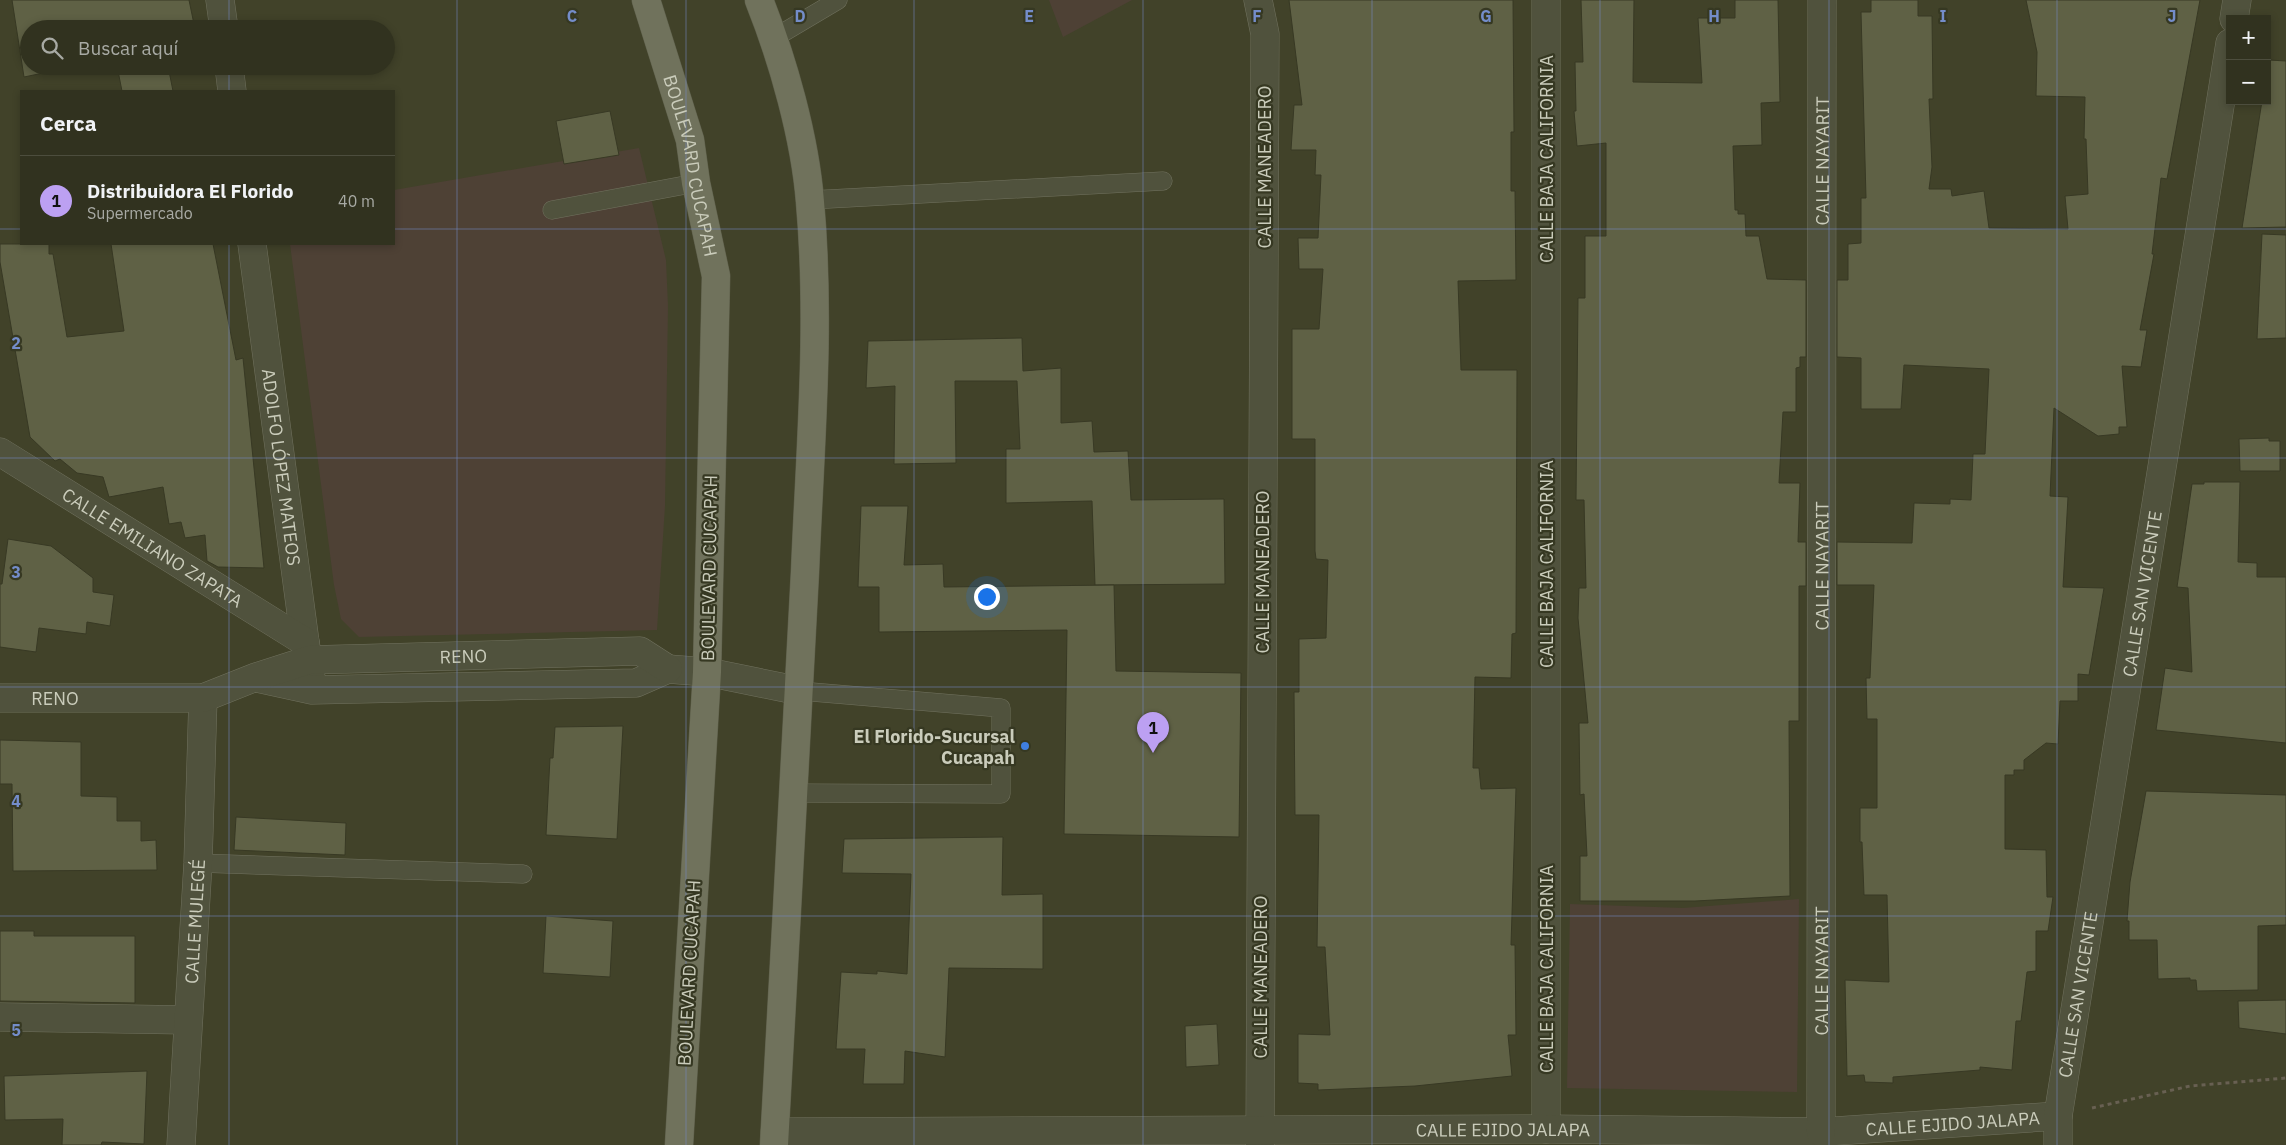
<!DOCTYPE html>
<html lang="es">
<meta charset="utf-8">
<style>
:root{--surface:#31321f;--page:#393a28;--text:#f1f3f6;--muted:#a8aaa4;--line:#4c4d3d;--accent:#bca0f2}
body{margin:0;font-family:"IBM Plex Sans",sans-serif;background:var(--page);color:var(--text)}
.controls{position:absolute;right:15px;top:15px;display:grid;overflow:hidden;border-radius:0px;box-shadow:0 2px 8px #0003}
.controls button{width:45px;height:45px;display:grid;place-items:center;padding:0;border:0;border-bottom:1px solid var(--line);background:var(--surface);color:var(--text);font:25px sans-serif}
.you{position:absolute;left:986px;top:596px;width:18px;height:18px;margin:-12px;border:4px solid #fff;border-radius:50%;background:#1a73e8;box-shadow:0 0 0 8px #1a73e833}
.badge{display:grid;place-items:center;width:32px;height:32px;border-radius:50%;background:var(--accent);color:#111;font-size:16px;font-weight:700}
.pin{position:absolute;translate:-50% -41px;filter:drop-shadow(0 1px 2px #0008)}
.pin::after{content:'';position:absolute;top:26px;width:18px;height:15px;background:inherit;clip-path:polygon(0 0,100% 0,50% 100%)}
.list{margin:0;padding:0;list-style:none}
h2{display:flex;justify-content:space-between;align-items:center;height:65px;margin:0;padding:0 20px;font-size:21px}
h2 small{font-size:16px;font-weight:400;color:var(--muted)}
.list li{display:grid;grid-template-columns:32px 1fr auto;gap:15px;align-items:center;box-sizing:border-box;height:90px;padding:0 20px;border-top:1px solid var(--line)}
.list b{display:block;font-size:19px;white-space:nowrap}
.list p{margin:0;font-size:16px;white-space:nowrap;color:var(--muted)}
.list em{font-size:16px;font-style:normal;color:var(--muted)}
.icon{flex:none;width:28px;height:28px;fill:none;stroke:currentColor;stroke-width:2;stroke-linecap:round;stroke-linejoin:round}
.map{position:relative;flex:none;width:2286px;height:1145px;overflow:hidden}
.search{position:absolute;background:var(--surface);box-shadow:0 2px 8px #0003;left:20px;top:20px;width:375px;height:55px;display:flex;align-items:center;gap:12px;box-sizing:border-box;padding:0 18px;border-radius:28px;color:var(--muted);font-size:19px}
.panel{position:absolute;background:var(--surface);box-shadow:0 2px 8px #0003;left:20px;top:90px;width:375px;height:155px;border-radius:0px}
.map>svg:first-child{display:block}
.green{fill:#4e4135}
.building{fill:#5f6145;stroke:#383924}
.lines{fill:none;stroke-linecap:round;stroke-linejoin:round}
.service-casing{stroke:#71725f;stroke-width:19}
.minor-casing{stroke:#71725f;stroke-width:29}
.tertiary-casing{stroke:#71725f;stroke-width:29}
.primary-casing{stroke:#5d5e4a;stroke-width:29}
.path{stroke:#686052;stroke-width:3;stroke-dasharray:4 4;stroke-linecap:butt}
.service{stroke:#50523d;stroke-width:18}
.minor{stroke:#50523d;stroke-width:28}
.tertiary{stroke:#50523d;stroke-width:28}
.primary{stroke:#70725c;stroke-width:28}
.grid{fill:none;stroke:#748dca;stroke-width:1;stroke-opacity:0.55}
.shop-dot{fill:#3f7fe0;stroke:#363822;stroke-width:2}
.labels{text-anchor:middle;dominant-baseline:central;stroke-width:4.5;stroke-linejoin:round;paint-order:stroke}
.street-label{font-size:18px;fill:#caccbb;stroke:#363822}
.poi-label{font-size:18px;font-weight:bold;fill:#caccbb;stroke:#363822;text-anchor:end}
.grid-label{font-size:16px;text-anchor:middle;font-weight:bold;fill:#748dca;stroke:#363822;stroke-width:4.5;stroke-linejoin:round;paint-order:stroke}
</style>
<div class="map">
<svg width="2286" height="1145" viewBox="0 0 2286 1145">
<rect width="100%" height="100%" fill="#414229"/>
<g class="green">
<path d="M1049,0H1132L1063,37Z"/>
<path d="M639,148L666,260L668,306L665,506L657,630L359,637L341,619L334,585L290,244H394V190Z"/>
<path d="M1799,899L1797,1092L1567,1088L1570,904L1683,908Z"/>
</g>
<g class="building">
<path d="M12,0H189L195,29H29V66H52L53,71L24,77Z"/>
<path d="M1289,0H1513L1514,132H1511V191H1515L1516,280L1458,281L1461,370H1517L1516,633L1512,634L1511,678L1475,677L1473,768H1479L1481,789L1516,788L1511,945H1515L1516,1035H1508L1512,1076L1415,1086L1318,1090V1084L1298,1083V1034L1330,1035L1325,947H1317L1319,815H1295L1294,692H1299V639L1326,638L1328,560L1316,559L1315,551V439H1292V329H1319L1323,269H1299L1298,238H1318L1321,175H1315L1316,150H1291L1294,105H1302Z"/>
<path d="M1581,0H1634L1633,82L1702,83L1698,18H1735V0H1778L1780,102L1761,103L1762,145L1733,146L1735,210H1738V214H1745L1746,236H1759L1767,279L1806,280V357H1800V367L1796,368V412H1783L1779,483H1800L1798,542H1806V586H1799V721H1789L1790,896L1695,901H1580V856H1587L1584,794L1580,795L1579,723H1588L1578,618L1579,588H1586L1584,500H1576L1578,298H1585V236H1606V143L1577,146L1574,111H1576L1575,62H1583Z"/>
<path d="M1871,0H1918V16H1932L1933,99H1929L1932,167L1929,189H1951L1952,196L1984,191L1989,228L2068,229L2065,196L2088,194L2086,139H2084L2085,97L2036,96L2037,52L2026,0H2200L2167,179L2161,178L2152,254H2154L2140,330H2147L2141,367L2122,366L2127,427H2119V434L2098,436L2054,408L2050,496L2068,497L2063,587L2104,588L2089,675L2078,674V701H2060L2058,744L2046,743L2024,760V770H2014V775H2005V849L2046,850L2047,897H2053L2048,931H2036V971L2027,972L2021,1021H2016L2012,1070L1980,1067V1070L1893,1077V1083L1865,1082L1864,1075L1847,1076L1845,980L1889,982L1887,895H1864L1862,842H1860V808H1877V719H1867L1866,678H1870L1874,585H1837V542L1912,543L1914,503L1950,504V499L1971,500L1973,454H1985L1989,369L1904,365L1901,409H1861V358L1837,357V280H1848V244L1861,243V198H1866L1861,12H1871Z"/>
<path d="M2269,60L2286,61V227L2242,228L2262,101H2267Z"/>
<path d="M117,66H168L173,91H122Z"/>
<path d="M610,111L619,155L564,164L556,121Z"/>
<path d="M2262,234L2286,235V338L2257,339Z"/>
<path d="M0,244H49V254H53L67,337L124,331L111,244H213L236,360L243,358L264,568L218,567L207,561L205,535L185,538L181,522L169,524L163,487L109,497L103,477L77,473L60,459L55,461L30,437L0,262Z"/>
<path d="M1022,338L1023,371L1061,368V423L1092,421L1094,452L1128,451L1131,500L1224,499L1225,584L1095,585L1092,501L1006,503V449H1020L1017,381H955L956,463L894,464L895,386L866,388L868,341Z"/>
<path d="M2269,438V441H2280V471H2240L2239,439Z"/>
<path d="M2204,482H2240L2238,562L2257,563V577H2286V743L2156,730L2165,668L2192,672L2188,588L2177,587L2192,484H2204Z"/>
<path d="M861,506H908L904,565L943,564L944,587L1114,585L1116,671L1241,673L1239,837L1064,834L1067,630L879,632V587H858Z"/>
<path d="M8,539L51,546L93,578V592L114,595L110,626L87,622L86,634L39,628L36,652L0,647V584H2Z"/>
<path d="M623,726L617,839L546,835L550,758H553L555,727Z"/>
<path d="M0,740L81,742V796L117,797V821H141V841L156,840L157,870L13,871L12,784H0Z"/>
<path d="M2146,791L2286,795V925L2258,926V990L2197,991L2196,980H2190V978L2158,979L2157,940H2129V921H2127L2130,882Z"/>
<path d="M236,817L346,823L345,855L234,850Z"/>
<path d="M1003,837L1002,895L1043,894V969L949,968L945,1057L905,1051L904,1084H863L865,1049H836L841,972L877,974V971L907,974L911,874L842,873L844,839Z"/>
<path d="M546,916L613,921L610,977L543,973Z"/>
<path d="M0,931H34V936H135V1003L0,1001Z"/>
<path d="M2286,1000V1034L2239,1028L2238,1001Z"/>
<path d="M1217,1024L1219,1065L1186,1067L1185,1026Z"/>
<path d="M147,1071L144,1144L102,1142L101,1145H62L63,1119L5,1120L4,1076Z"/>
</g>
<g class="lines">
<defs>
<g id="service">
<path d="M774,38L838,0"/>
<path d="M810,200L1163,181"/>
<path d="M552,210L696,183"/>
<path d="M794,793L1001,794V708L800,691"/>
<path d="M198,863L523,874"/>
</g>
<g id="minor">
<path d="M220,0L224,29"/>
<path d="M1258,0L1265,34L1260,1145"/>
<path d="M229,66L232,91"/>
<path id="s1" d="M252,244L305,642"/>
<path d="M0,1017L188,1020"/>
<path d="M1546,1129V0"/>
<path id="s2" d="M775,1132L1546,1129L1821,1132L2058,1116"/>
<path id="s3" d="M1821,1132L1822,0"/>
<path id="s4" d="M181,1145L198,863L203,698"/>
</g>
<g id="tertiary">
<path d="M2234,19L2237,0"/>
<path id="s5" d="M0,452L305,642L311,678"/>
<path d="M257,678L312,690L636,683L668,669L707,672L800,691"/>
<path id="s6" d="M0,698H203L256,677L309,660L640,651L668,669"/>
<path id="s7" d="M2058,1145V1116L2230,43"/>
</g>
<g id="primary">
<path id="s8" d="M646,0L690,140L696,183L716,276L707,672L679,1145"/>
<path d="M759,0C783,60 805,138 810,202C821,325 810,449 805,572C796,763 784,954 774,1145"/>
</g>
</defs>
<use href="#service" class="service-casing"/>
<use href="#minor" class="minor-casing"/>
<use href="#tertiary" class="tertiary-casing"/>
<use href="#primary" class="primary-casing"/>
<path class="path" d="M2092,1108L2190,1086L2286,1078"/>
<use href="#service" class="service"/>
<use href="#minor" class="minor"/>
<use href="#tertiary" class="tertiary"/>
<use href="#primary" class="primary"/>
</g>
<path class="grid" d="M229,0V29M457,0V1145M686,0V1145M914,0V1145M1143,0V1145M1372,0V1145M1600,0V1145M1829,0V1145M2057,0V1145M229,66V91M0,229H21M394,229H2286M229,244V1145M0,458H2286M0,687H2286M0,916H2286"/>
<circle class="shop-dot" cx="1025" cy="746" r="5"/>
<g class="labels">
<g class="street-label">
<text transform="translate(1546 159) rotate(-90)">CALLE BAJA CALIFORNIA</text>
<text stroke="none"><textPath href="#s3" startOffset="971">CALLE NAYARIT</textPath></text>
<text stroke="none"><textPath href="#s8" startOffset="172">BOULEVARD CUCAPAH</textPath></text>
<text transform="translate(1264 167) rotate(-90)">CALLE MANEADERO</text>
<text stroke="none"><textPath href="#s1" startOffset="225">ADOLFO LÓPEZ MATEOS</textPath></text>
<text stroke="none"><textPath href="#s5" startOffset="180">CALLE EMILIANO ZAPATA</textPath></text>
<text transform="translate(1546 564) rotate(-90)">CALLE BAJA CALIFORNIA</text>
<text stroke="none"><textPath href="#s3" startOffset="566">CALLE NAYARIT</textPath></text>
<text transform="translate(709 568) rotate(-89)">BOULEVARD CUCAPAH</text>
<text transform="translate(1262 572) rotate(-90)">CALLE MANEADERO</text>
<text stroke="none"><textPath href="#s7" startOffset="558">CALLE SAN VICENTE</textPath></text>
<text stroke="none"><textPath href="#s6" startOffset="470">RENO</textPath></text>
<text stroke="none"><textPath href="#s6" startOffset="55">RENO</textPath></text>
<text stroke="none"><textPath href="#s4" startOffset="224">CALLE MULEGÉ</textPath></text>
<text transform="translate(1546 969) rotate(-90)">CALLE BAJA CALIFORNIA</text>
<text stroke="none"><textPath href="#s3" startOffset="161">CALLE NAYARIT</textPath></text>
<text transform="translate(689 973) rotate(-87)">BOULEVARD CUCAPAH</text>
<text transform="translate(1260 977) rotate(-90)">CALLE MANEADERO</text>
<text stroke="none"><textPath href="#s7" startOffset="152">CALLE SAN VICENTE</textPath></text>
<text stroke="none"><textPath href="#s2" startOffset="1178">CALLE EJIDO JALAPA</textPath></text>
<text stroke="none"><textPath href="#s2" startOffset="728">CALLE EJIDO JALAPA</textPath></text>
</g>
<g class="poi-label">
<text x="1015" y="736">El Florido-Sucursal<tspan x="1015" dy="21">Cucapah</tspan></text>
</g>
</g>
<g class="grid-label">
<text x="572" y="22">C</text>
<text x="800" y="22">D</text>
<text x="1029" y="22">E</text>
<text x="1257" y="22">F</text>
<text x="1486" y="22">G</text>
<text x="1714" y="22">H</text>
<text x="1943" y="22">I</text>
<text x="2172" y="22">J</text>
<text x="16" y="349">2</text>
<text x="16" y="578">3</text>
<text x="16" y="807">4</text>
<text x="16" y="1036">5</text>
</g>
</svg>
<div class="controls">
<button>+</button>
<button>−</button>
</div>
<div class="you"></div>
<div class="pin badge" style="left:1153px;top:753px">1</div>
<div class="search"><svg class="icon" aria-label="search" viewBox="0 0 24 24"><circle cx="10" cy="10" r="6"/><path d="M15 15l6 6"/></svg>Buscar aquí</div>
<section class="panel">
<h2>Cerca<small></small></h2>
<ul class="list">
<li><span class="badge">1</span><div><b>Distribuidora El Florido</b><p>Supermercado</p></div><em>40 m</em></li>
</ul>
</section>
</div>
